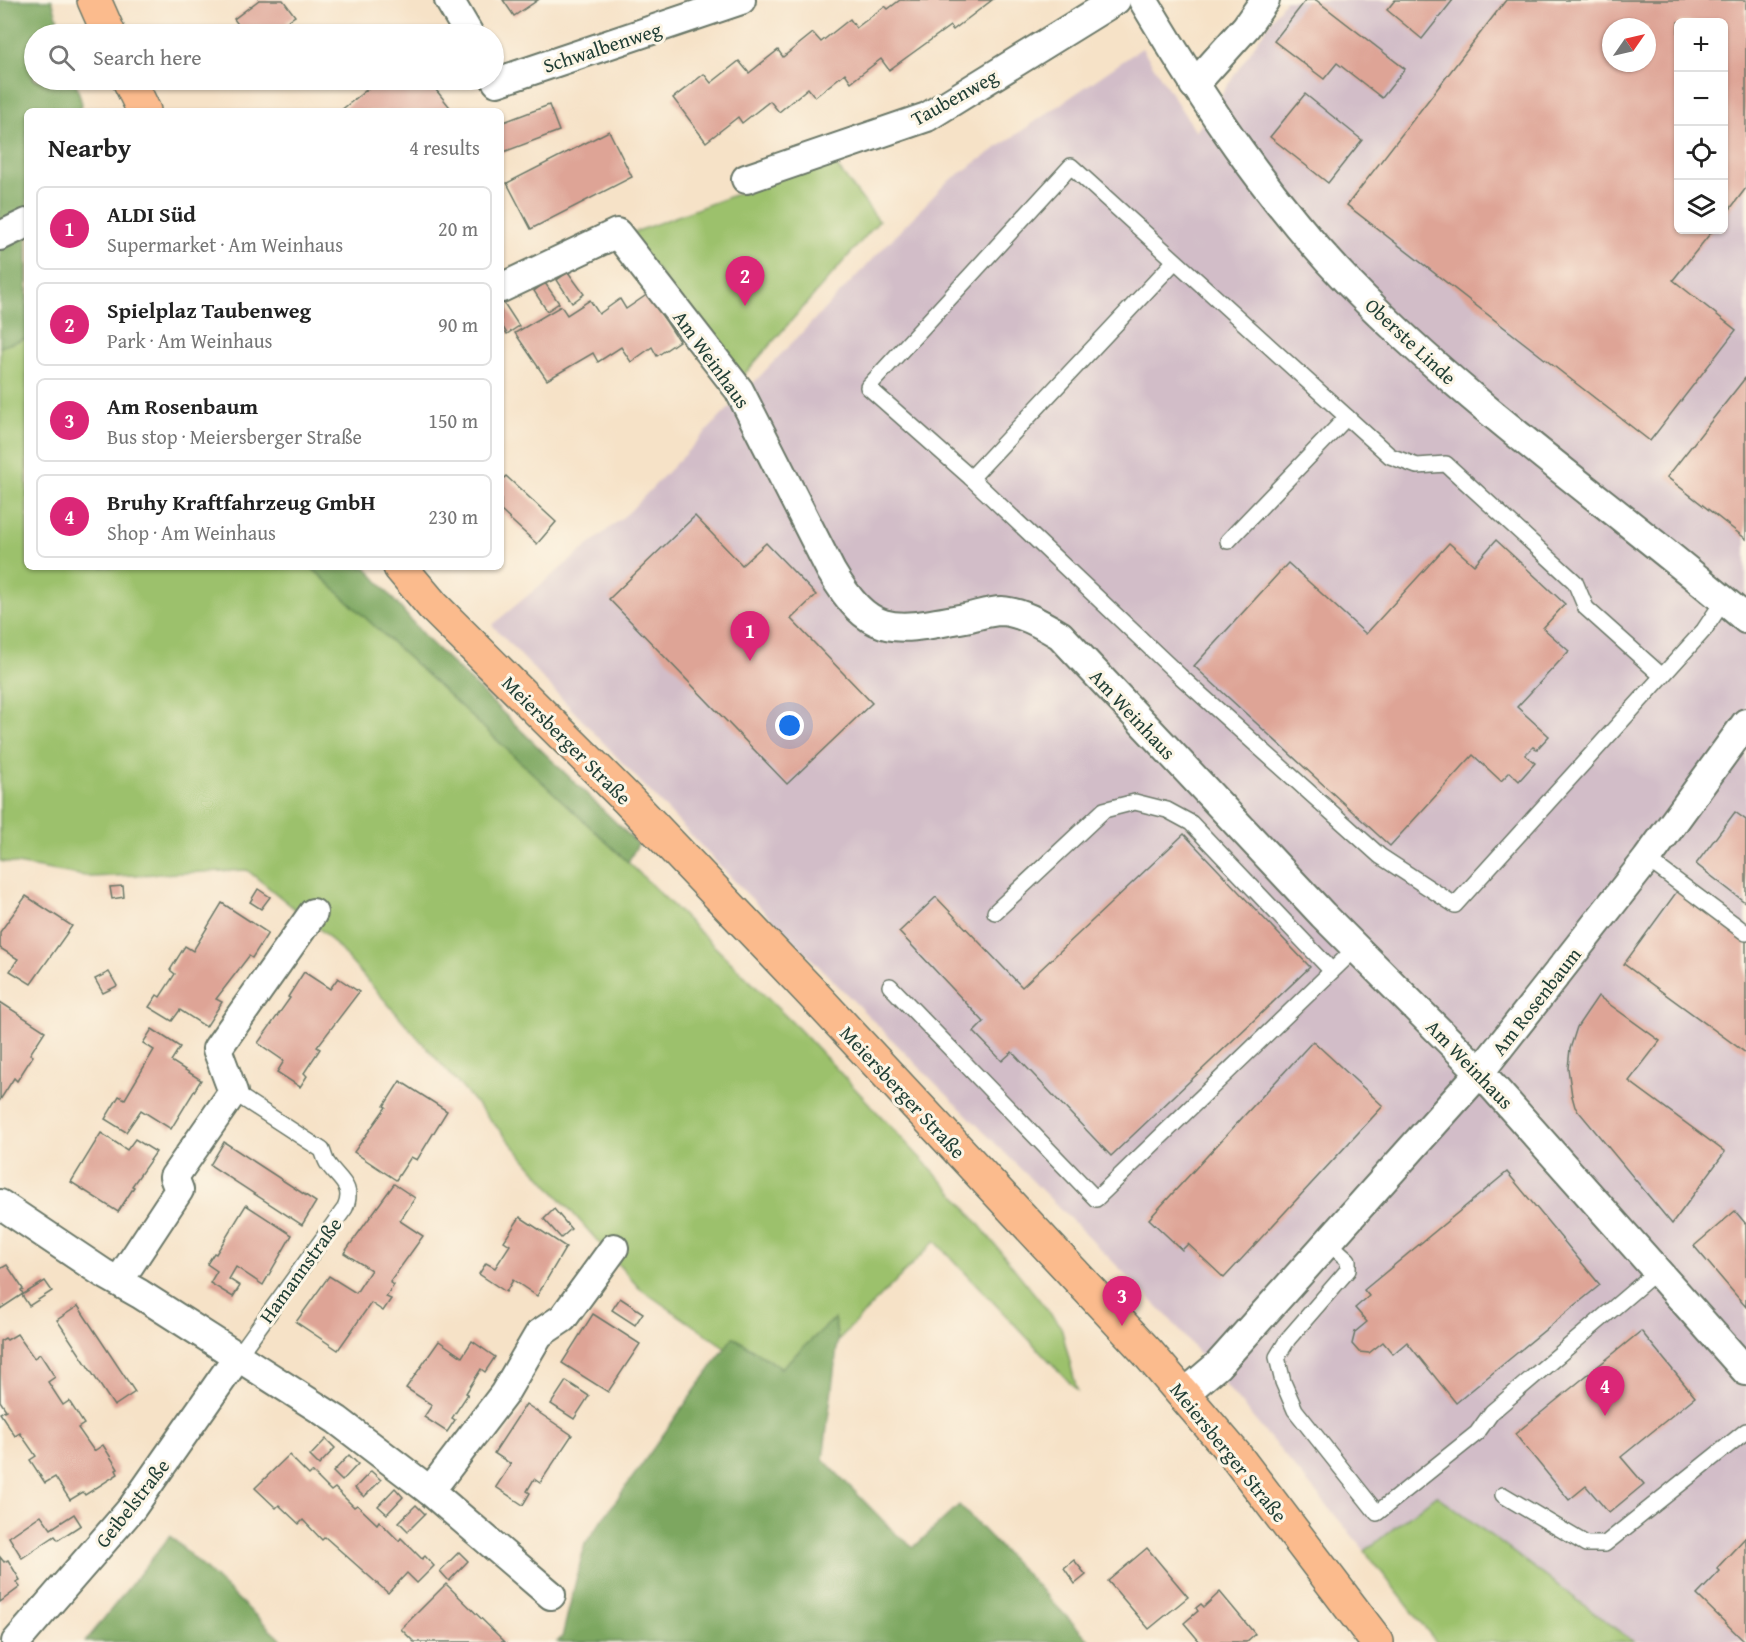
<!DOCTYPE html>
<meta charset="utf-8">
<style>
:root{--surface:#fff;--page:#f2f2f2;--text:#222;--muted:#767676;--line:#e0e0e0;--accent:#db2777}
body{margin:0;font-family:"Gentium Book Plus",serif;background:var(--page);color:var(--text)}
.controls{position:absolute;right:18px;top:18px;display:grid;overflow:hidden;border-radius:9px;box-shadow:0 2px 4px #0004}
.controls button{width:54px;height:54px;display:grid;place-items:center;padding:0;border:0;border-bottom:2px solid var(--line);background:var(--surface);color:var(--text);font:30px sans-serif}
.compass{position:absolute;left:1602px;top:18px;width:54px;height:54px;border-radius:50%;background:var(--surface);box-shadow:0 2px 4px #0004;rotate:56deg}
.you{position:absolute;left:790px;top:726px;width:21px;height:21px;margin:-15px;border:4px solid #fff;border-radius:50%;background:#1a73e8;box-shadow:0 0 0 9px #1a73e833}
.badge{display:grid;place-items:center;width:39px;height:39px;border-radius:50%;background:var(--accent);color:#fff;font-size:20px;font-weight:700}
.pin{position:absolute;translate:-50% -50px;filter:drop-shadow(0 2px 3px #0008)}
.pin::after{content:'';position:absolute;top:32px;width:21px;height:18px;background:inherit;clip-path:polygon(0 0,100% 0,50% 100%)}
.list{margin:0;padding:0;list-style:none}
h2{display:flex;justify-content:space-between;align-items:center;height:78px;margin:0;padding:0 24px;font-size:26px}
h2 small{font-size:20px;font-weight:400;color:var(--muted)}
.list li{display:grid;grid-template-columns:39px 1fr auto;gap:18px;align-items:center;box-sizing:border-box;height:84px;margin:0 12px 12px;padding:0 12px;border:2px solid var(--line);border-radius:9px}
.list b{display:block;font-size:22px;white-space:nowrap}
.list p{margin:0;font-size:20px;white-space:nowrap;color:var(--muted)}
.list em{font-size:20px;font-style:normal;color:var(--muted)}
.icon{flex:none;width:33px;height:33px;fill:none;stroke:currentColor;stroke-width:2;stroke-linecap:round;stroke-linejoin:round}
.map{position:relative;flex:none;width:1746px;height:1642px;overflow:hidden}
.search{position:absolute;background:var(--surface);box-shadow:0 2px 4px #0004;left:24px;top:24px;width:480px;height:66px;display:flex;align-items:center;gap:15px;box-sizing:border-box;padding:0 21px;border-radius:33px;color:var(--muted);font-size:22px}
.panel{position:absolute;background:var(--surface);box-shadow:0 2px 4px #0004;left:24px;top:108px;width:480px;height:462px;border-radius:9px}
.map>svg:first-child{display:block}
.industrial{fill:#d2bdc8;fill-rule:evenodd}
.green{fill:#9cc16c;stroke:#5e7f50;stroke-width:1.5}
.forest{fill:#7da760;stroke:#4e724a;stroke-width:1.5}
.building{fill:#dea496;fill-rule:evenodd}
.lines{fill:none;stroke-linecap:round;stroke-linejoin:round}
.service-casing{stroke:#6a7767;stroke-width:18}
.minor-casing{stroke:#6a7767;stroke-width:32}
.primary-casing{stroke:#6a7767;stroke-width:36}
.service{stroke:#fff;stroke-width:15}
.minor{stroke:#fff;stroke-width:28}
.primary{stroke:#fbbb8d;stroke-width:33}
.labels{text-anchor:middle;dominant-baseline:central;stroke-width:6;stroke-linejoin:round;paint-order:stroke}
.street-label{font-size:20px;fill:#1f3d34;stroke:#fcf5e5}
</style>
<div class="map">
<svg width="1746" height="1642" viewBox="0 0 1746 1642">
<rect width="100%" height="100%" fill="#fcf5e5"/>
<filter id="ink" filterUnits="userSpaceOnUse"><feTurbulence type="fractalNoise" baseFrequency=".0167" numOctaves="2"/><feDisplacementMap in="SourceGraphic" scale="12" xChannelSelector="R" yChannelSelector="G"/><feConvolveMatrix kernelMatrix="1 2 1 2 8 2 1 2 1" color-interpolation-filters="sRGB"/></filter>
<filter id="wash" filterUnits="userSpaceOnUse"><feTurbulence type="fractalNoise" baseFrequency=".008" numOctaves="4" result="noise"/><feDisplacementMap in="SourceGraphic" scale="24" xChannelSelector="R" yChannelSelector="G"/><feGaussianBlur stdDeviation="1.35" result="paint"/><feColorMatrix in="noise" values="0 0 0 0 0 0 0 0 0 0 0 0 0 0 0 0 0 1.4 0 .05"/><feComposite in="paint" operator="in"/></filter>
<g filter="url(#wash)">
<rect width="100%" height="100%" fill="#f6e2c7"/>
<path class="industrial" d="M1285,0H1746V1642H1634L1436,1495L1365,1551L1169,1318L744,891L492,625L629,512L946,183L1142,48L1196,132ZM1678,22H1724V230H1678ZM1611,27H1647V63H1611Z"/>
<g class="green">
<path d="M831,159L879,221L741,378L629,234Z"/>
<path d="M27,338V567H311L628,862L799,1029L957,1197L1061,1327L1077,1390L935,1241L838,1340L834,1319L781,1368L734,1337L726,1348L639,1288L328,936L247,870L91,877L0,861V347Z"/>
<path d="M1436,1495L1634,1642H1436L1365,1551Z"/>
</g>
<g class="forest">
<path d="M0,0H52L62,34H34V80H75L82,104L79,111H27V338L0,347Z"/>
<path d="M311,567H366L425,637L638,844L628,862Z"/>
<path d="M834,1319L838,1340L823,1459L896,1534L914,1547L959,1505L1091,1642H557L562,1637L585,1544L733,1337L781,1368Z"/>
<path d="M170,1536L284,1642H85Z"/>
</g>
<g id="blocks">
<g class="building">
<path d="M259,0H283L295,16L286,22L296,34H245L234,19Z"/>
<path d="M503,0H538L514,16Z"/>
<path d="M900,0H992L953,30L950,26L889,70L881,59L851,82L845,73L815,97L808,88L779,112L770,101L742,123L738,117L706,142L673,98L704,74L711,83L739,61L749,73L778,50L783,57L813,33L821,42L850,19L856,28L885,6L888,9Z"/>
<path d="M1306,0H1316L1405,69L1382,98L1337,63L1324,79L1274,41Z"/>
<path d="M1395,0H1453L1422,39L1387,10Z"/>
<path d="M1506,0H1746V188L1724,217V22H1678V230H1713L1673,280L1736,330L1650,441L1347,205ZM1611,27H1647V63H1611Z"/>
<path d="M379,80H428L453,111H340Z"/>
<path d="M1305,94L1362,140L1328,183L1270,137Z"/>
<path d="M549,105L559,131L501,153V123Z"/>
<path d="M609,131L632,177L531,229L507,183Z"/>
<path d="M568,272L584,294L572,303L557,280Z"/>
<path d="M545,283L559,303L547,311L534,291Z"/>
<path d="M648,294L679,341L657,356L652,347L631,362L621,347L598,362L593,353L547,380L515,333L561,306L567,315L590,300L599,314L620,299L626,309Z"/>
<path d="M504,303L519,326L507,334L501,324V305Z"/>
<path d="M1746,377V539L1667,477Z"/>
<path d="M506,476L556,522L537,544L501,511V481Z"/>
<path d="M695,516L742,565L766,543L816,595L791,619L872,703L787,784L609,599Z"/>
<path d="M1496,540L1565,604L1543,628L1569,651L1517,707L1549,736L1537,749L1533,747L1525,755L1535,763L1519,781L1510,772L1501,781L1473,755L1390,846L1194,666L1288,563L1366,634L1449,543L1474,565Z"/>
<path d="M1735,812L1746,820V903L1696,864Z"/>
<path d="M1184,834L1310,967L1111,1156L1012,1052L1002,1061L974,1032L984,1022L899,932L936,897L1022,987Z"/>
<path d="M123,886L124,897L112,899L110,887Z"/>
<path d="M258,889L270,897L261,909L250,902Z"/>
<path d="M1678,890L1746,940V1053L1624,964Z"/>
<path d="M26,896L72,926L31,984L10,971L18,959L0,948V932Z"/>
<path d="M222,903L268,933L252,958L249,956L216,999L222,1002L206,1027L180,1010L172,1021L149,1007L157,995L160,997L175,974L170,970L185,946L193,951Z"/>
<path d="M109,972L117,986L103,993L95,979Z"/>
<path d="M304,972L330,989L338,978L359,992L317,1047L320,1049L304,1073L307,1076L300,1087L277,1072L284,1061L258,1043L290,998L288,997Z"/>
<path d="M1598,996L1660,1041L1629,1081L1725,1152L1672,1224L1575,1107L1572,1096L1568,1068L1570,1049L1577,1027Z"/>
<path d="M0,1002L45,1031L30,1054L33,1056L17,1081L14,1078L0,1100Z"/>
<path d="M152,1029L180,1047L171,1061L201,1080L171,1129L141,1110L126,1132L105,1119L119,1096L125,1099L154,1050L143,1043Z"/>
<path d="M1313,1041L1383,1106L1224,1278L1188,1244L1182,1250L1149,1219Z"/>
<path d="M400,1081L447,1111L417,1160L411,1157L396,1180L354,1152L386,1107L384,1106Z"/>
<path d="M101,1133L127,1150L135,1139L156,1152L132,1186L134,1187L118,1212L71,1182Z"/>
<path d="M224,1142L316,1202L302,1225L210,1165Z"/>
<path d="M1507,1172L1600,1285L1456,1403L1407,1342L1393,1354L1383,1342L1369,1353L1359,1352L1352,1344L1355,1332L1367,1322L1355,1308L1369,1296L1364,1290Z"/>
<path d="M394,1184L415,1198L400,1221L423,1236L390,1282L394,1285L386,1297L391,1299L383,1311L371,1303L338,1350L296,1322L329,1276L356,1293L371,1270L344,1253Z"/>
<path d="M246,1205L292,1235L263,1285L236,1267L229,1279L240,1286L233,1297L210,1283L217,1271L207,1264L214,1253L216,1254Z"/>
<path d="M554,1209L571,1229L561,1238L544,1219Z"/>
<path d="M1735,1211L1746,1224V1307L1694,1246Z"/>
<path d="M520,1217L566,1247L537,1296L513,1280L506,1292L479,1274L486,1263L495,1268L510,1245L504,1241Z"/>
<path d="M7,1265L23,1289L21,1290L23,1294L0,1309V1269Z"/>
<path d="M45,1281L52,1291L29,1306L22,1295Z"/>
<path d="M620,1298L643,1313L635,1325L612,1310Z"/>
<path d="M78,1306L135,1392L114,1406L57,1320Z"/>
<path d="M593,1314L640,1344L608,1392L562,1363Z"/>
<path d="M1641,1331L1695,1397L1621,1457L1644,1484L1609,1513L1586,1486L1569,1500L1515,1434Z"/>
<path d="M17,1334L34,1358L40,1354L55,1377L48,1382L63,1405L69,1401L84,1424L78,1428L94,1451L103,1445L118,1469L116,1470L118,1474L85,1495L83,1492L70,1500L55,1477L45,1483L30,1460L36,1456L20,1433L15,1436L0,1413L6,1410L0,1401V1341L5,1338L7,1340Z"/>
<path d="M439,1341L462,1357L472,1341L495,1357L485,1372L481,1369L466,1393L468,1394L452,1418L455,1420L447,1432L424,1417L432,1405L406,1388Z"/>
<path d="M566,1381L589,1396L574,1419L551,1404Z"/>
<path d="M526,1404L572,1435L540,1483L534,1479L527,1491L530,1493L523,1505L496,1487L511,1464L494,1453Z"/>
<path d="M326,1439L335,1448L319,1465L310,1456Z"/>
<path d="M289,1455L309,1475L312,1472L331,1491L335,1488L354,1507L357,1505L377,1524L379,1521L399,1541L401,1538L422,1559L425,1556L434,1566L417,1583L407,1573L388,1593L325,1537L322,1540L303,1520L299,1524L279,1505L276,1508L255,1488Z"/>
<path d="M349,1455L358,1464L342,1481L333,1472Z"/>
<path d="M371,1471L381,1480L364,1497L355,1488Z"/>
<path d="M395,1488L403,1497L387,1514L378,1506Z"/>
<path d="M416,1505L425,1514L408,1531L399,1522Z"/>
<path d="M74,1514L81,1525L58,1540L55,1536L22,1558L9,1537L41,1515L51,1529Z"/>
<path d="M1746,1537V1642H1745L1697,1595L1720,1571L1717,1568Z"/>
<path d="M1147,1548L1188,1597L1149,1629L1108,1581Z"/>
<path d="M459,1552L468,1561L449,1581L440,1571Z"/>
<path d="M0,1557L4,1562L8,1560L20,1580L16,1582L20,1587L0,1602Z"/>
<path d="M1074,1560L1086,1575L1075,1584L1064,1568Z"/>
<path d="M446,1584L505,1642H414L401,1629Z"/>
<path d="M1220,1592L1255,1634L1246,1642H1200L1184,1623L1198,1611L1196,1608L1201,1604L1204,1607Z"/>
</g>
</g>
</g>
<g filter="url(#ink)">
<use href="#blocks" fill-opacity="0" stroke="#6a7767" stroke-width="1.5"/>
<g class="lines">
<defs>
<g id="service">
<path d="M971,478L1174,262"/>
<path d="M1228,541L1347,417"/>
<path d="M1662,676L1586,608L1575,582L1446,464L1417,466L1390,456L1071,166L868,387L971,478L1180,676L1380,856L1455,905L1704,630L1724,600"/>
<path d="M1647,859L1746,933"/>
<path d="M995,912L1104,810L1135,802L1167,810L1191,823L1332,971"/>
<path d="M890,986L1096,1199L1356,948"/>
<path d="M233,1092L322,1150C324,1154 325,1160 328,1164C338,1179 355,1186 345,1208L238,1356"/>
<path d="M1328,1242L1348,1260V1270L1288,1339L1277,1357L1283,1382L1295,1410L1377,1513L1477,1433L1492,1412L1657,1271"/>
<path d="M1503,1495L1586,1544H1605L1746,1431"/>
</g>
<g id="minor">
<path d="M449,0L469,34"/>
<path d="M1143,0C1202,99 1267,198 1348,282C1469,407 1614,506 1746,619"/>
<path d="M494,77L497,82L741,0"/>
<path d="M1194,85L1246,27L1265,0"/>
<path d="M746,179L927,117L1116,0"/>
<path d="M0,236L27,223"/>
<path d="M501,288L617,233L739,390L831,571C871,639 894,631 965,618C976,616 990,611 1001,611C1022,612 1043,625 1060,635L1323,915L1480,1072L1746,1371"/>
<path d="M0,1204L103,1273L140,1294L337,1420L430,1491L551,1595"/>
<path d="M119,1281L179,1190L174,1177L233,1092L217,1049L313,913"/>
<path d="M1184,1394L1218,1365L1480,1072L1647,859L1746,723"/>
<path d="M430,1491L504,1394L539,1334L563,1318L614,1248"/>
<path d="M16,1642L132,1508L238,1356"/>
</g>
<g id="primary">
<path d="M94,0L109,34"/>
<path d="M129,80L144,111"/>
<path d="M400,567L433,606L628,800L809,990L1147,1352L1235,1455L1377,1642"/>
</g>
</defs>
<use href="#service" class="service-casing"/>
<use href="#minor" class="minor-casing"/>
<use href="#primary" class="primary-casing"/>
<use href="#service" class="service"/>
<use href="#minor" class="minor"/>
<use href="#primary" class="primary"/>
</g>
</g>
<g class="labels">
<g class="street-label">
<text transform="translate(602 47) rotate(-18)">Schwalbenweg</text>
<text transform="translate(954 97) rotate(-29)">Taubenweg</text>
<text transform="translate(1411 341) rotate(43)">Oberste Linde</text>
<text transform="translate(712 359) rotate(54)">Am Weinhaus</text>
<text transform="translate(1133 714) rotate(47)">Am Weinhaus</text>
<text transform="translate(567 740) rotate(45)">Meiersberger Straße</text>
<text transform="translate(1536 1001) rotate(-52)">Am Rosenbaum</text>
<text transform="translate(1470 1064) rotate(46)">Am Weinhaus</text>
<text transform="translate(903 1092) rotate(47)">Meiersberger Straße</text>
<text transform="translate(300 1270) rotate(-54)">Hamannstraße</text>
<text transform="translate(1229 1452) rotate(51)">Meiersberger Straße</text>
<text transform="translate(132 1503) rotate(-52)">Geibelstraße</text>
</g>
</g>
</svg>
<div class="controls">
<button>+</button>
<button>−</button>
<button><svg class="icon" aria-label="locate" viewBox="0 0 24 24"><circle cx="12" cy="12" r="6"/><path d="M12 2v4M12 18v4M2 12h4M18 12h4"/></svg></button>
<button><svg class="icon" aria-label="layers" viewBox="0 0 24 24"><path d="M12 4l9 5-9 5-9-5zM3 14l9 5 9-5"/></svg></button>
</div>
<svg class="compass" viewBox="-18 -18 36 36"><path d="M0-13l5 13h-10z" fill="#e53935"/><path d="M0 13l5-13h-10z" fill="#767676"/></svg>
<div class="you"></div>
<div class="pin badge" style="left:750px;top:661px">1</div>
<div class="pin badge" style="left:745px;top:306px">2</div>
<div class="pin badge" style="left:1122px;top:1326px">3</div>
<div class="pin badge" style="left:1605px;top:1416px">4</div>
<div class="search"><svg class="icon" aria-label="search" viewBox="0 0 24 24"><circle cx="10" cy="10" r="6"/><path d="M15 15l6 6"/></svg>Search here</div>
<section class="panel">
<h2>Nearby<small>4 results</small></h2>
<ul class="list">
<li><span class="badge">1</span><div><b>ALDI Süd</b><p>Supermarket · Am Weinhaus</p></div><em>20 m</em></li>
<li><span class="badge">2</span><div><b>Spielplaz Taubenweg</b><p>Park · Am Weinhaus</p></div><em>90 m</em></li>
<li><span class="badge">3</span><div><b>Am Rosenbaum</b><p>Bus stop · Meiersberger Straße</p></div><em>150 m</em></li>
<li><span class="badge">4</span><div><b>Bruhy Kraftfahrzeug GmbH</b><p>Shop · Am Weinhaus</p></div><em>230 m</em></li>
</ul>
</section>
</div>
